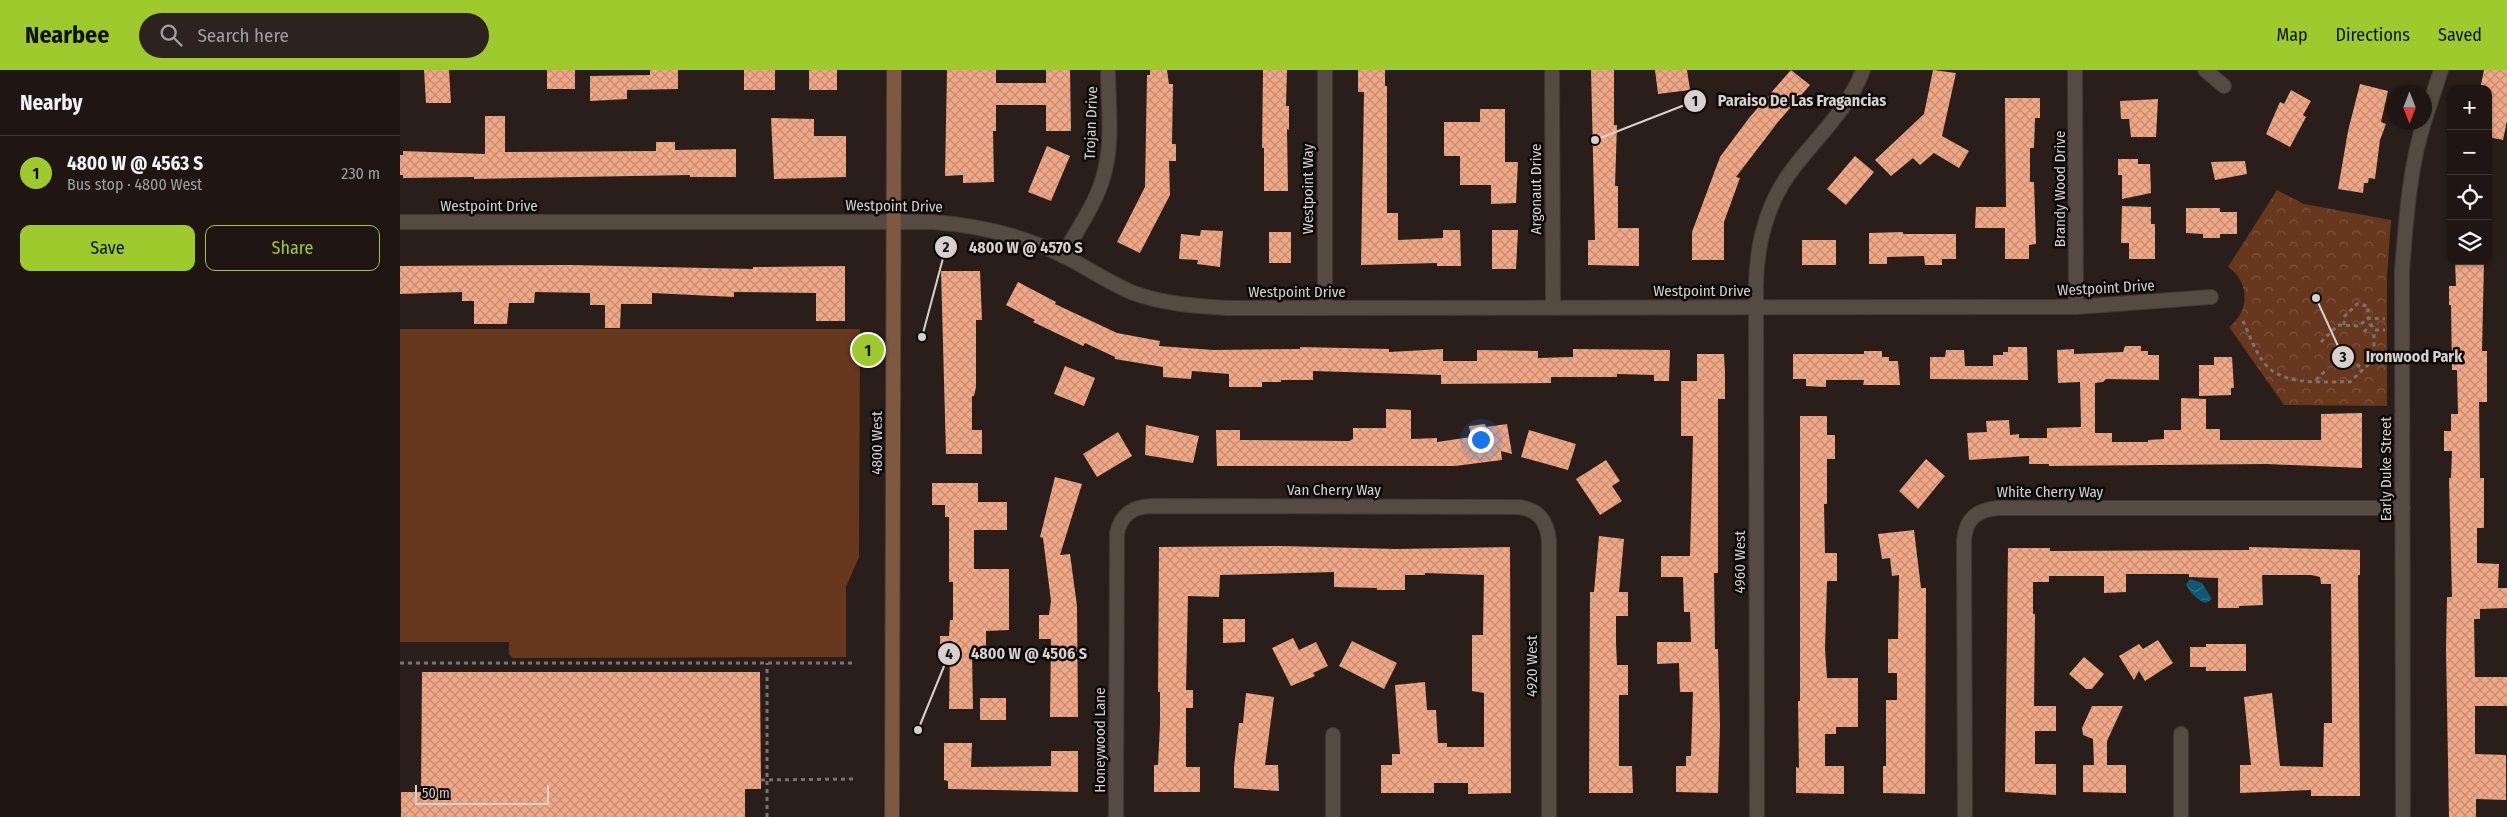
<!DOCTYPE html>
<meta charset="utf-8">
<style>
:root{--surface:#1f1613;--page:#2c2321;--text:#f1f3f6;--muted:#a19fa0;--line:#3c3533;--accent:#9eca2e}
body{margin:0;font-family:"Fira Sans Condensed",sans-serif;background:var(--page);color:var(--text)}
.controls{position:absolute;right:15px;top:15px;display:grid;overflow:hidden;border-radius:10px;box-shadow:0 1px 4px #0004}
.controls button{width:45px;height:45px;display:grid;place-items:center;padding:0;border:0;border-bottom:1px solid var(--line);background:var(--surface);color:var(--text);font:25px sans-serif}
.compass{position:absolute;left:1987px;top:15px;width:45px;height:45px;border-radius:50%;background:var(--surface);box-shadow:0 1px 4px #0004;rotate:180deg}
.scale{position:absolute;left:15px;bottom:12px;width:134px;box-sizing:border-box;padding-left:5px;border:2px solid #d8d0cd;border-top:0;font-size:14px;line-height:18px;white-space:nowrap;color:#d8d0cd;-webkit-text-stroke:4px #0e0a08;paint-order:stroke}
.you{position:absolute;left:1080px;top:369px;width:18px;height:18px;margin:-12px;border:4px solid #fff;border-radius:50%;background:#1a73e8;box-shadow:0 0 0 8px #1a73e833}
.badge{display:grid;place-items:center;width:32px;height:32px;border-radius:50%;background:var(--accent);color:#111;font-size:16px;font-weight:700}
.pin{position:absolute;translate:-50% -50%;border:2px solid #fff;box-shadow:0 1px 5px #0006}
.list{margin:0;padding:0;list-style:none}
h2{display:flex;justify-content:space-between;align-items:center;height:65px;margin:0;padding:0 20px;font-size:21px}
h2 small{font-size:16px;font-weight:400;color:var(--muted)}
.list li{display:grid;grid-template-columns:32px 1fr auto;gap:15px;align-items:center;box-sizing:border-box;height:75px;padding:0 20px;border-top:1px solid var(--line)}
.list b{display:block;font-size:19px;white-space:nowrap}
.list p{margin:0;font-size:16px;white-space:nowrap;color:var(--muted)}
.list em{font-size:16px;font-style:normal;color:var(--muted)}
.actions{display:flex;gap:10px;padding:15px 20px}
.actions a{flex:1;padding:11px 0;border:1px solid var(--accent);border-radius:10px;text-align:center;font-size:18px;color:var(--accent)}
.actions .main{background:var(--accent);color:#111}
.icon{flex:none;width:28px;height:28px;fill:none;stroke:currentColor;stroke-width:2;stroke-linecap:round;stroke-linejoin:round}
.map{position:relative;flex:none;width:2107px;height:747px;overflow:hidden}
header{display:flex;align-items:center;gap:30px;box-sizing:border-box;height:70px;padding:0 25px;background:var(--accent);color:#111}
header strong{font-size:24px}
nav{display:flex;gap:28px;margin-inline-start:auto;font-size:18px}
.search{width:350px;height:45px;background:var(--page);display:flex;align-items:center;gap:12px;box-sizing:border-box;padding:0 18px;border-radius:28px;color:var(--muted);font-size:19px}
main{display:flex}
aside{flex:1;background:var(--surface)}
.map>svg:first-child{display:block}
.grass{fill:#67371e}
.park{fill:url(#park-crowns)}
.water{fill:url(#water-waves)}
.building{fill:url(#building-cross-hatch)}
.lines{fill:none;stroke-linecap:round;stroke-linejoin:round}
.minor-casing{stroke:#423835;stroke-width:16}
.secondary-casing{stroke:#423835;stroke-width:16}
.path{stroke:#7b716d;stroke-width:3;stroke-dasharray:4 4;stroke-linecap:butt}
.minor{stroke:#564a44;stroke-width:14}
.secondary{stroke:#7e5840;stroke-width:14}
.labels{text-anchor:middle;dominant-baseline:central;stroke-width:5;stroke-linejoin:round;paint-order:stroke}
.street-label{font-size:15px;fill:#d8d0cd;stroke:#0e0a08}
.leader{fill:none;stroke:#d8d0cd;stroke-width:2}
.callout-dot{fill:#d8d0cd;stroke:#0e0a08;stroke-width:2}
.mark-label{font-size:15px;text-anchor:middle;font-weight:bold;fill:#111}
.callout-label{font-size:16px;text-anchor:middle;font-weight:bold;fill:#d8d0cd;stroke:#0e0a08;stroke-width:5;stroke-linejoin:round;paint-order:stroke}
</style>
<header>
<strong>Nearbee</strong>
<div class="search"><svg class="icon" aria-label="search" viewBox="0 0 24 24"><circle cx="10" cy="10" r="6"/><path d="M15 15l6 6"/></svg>Search here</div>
<nav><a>Map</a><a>Directions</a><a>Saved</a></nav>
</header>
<main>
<aside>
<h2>Nearby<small></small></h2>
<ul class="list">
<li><span class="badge">1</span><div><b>4800 W @ 4563 S</b><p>Bus stop · 4800 West</p></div><em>230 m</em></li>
</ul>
<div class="actions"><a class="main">Save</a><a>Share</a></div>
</aside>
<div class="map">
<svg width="2107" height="747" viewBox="0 0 2107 747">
<defs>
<pattern id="park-crowns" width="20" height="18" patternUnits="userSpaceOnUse" patternTransform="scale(1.25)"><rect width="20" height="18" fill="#67371e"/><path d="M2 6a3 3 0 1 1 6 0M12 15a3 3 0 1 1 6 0" fill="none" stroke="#7c533e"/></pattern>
<pattern id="water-waves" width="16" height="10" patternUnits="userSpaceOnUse" patternTransform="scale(1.25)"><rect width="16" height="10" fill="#0e5a72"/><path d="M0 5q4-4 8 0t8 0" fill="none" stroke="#307185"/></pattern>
<pattern id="building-cross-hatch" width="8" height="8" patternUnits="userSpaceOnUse" patternTransform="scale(1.25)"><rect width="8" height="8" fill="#efa785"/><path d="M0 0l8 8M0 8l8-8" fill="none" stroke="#c48d73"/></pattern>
</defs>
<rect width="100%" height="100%" fill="#291e19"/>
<path class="grass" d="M0,259H460L459,487L446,517V587L113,588L109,585V572H0Z"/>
<path class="park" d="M1877,120L1904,134L1991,150L1987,207V336L1884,335L1829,257C1850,241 1850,212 1828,197Z"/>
<path class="water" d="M1790,509L1802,513L1812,529L1806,533C1798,531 1789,522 1786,514Z"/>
<g class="building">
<path d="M24,0H49L51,33H26Z"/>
<rect x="147" y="0" width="28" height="19"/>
<path d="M250,0H278V19L227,20V29L190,31V6L250,5Z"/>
<rect x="344" y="0" width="31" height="20"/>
<rect x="409" y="0" width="28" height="20"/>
<path d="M547,0H596V13H646V0H670L671,61H646V35H596V61H593L594,112L563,113V105L545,106Z"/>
<path d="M750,0H767L769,14H773L772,74H776V91H769L770,125L740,183L717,172L745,117L747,5H750Z"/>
<path d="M863,0H887L886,36H889V60L887,59L888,121H864V78H862Z"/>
<path d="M958,0H985V16H987V143H998V170L1043,168V160H1060L1061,196H1037V193L961,195L964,22H958Z"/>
<path d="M1191,0H1214V55H1217L1215,116H1218V158H1239V196L1188,195V170H1195Z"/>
<path d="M1255,0H1287L1290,20L1258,24Z"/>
<path d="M1391,0L1410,15L1378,52L1336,107L1340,108L1324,152V190H1292V162L1320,87L1349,48Z"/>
<path d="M1533,0L1556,3L1542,66L1569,81L1559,98L1534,83L1520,95L1513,88L1491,106L1475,90L1524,44Z"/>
<path d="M2084,0H2107V51L2103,70L2088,67V19H2080Z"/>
<path d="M1960,14L1988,21L1981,52L1986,54L1980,70L1975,109L1969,108L1968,113H1964L1963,123L1938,119L1948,61Z"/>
<path d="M1891,20L1911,31L1903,45L1906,47L1890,77L1866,64L1880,32L1884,34Z"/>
<path d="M1605,28H1640V48H1635L1634,78H1630V112H1634L1636,174L1629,175V189H1605V158H1575L1576,137H1606Z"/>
<path d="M1758,29L1756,67H1731L1729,49H1721L1720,31Z"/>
<path d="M1080,39H1105V92H1118L1116,133L1091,134V115H1060V86H1044V52H1080Z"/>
<path d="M85,46H105V82L256,81V72H275V80L336,79V107H290V105L74,109V107L3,108V105H0V85H3V81L85,84Z"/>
<path d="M371,48L414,49V66H446V107L374,109Z"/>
<path d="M647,76L670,86L651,131L628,122Z"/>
<path d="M1455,86L1474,102L1446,135L1427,119Z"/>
<path d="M1718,89H1738V94H1750L1751,123L1722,129V105H1718Z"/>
<path d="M1845,91L1847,104L1815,110L1811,92Z"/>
<path d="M1722,136L1751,137V154H1755V189H1729V173H1721Z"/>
<path d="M1786,138H1820V142H1837V164H1820V168H1803V164L1786,163Z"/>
<path d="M801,160L823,161L820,197L797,194L798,190L779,189L781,164L800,166Z"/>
<path d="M1092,160H1118L1116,199H1092Z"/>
<rect x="869" y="162" width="22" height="31"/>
<path d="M1503,162V164H1556V189H1542V195H1525L1524,186L1487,187V194H1469V163Z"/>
<rect x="1402" y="170" width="34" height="25"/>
<path d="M2055,191H2084L2082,281H2087V332H2079L2080,408H2084V458H2077V493L2099,494L2098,518H2107V538L2080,539V549H2074L2075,607H2107V636H2075V684L2106,685V730L2076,729V747H2049L2046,580L2047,527H2052L2049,408H2051L2052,381H2044V361H2051V344H2058L2057,300H2052L2051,235H2049V216H2056Z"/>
<path d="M170,195L353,199V197L445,196V251H416V223L334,222V227L252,223V234H221L220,258H205V235H190V223L135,222L134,233H109L107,254H74V231H62V222L0,224V196Z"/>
<path d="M541,201H580L582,250H576V317L574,326H572V360H582V384H546Z"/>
<path d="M618,212L656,232L655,234L717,263L760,271L759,276L813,280L900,279V277L989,279V282L1043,279V291H1077V280L1138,281V288L1173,287V279L1270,280L1269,311H1254V305L1217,304V307H1151V313L1041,314V305L913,301V310H881V312H862V317H829V304L792,301L791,309L763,307V297L715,289V287L685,273L683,276L633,252L635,250L606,235Z"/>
<path d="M1725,276H1741V281H1748V285H1759V310L1706,309L1703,312L1695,313V363H1712V372H1748V370L1764,369V360H1781V328L1806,329V359H1820V370H1921V344L1962,343V398L1867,394L1649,396V394H1629V386L1569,390L1567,363L1587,362L1586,351L1609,350L1610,365L1619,364V368H1647V358L1681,357L1680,312L1658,313L1657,280L1674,279V284L1723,282Z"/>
<path d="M1608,277H1627L1628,310L1530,309V287H1545L1546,280H1564L1565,296H1593V285H1603V282H1608Z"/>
<path d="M1464,281H1482V287H1489V291H1498L1500,315H1463L1464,310H1426V317L1406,316V309H1393V284H1464Z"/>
<path d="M1297,284H1324L1325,302V329H1318V503H1314L1315,579H1318L1320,656L1318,723L1276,722V696H1286V686H1291L1293,622H1280L1279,593L1257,594V572H1291L1290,542H1284L1283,507H1261V486H1290L1293,366H1281V311H1297Z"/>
<path d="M1814,287H1832L1834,318H1831V325L1799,326V295H1814Z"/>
<path d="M665,296L695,308L684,336L654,324Z"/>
<path d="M986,339L1011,340V369L1037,368V372L1071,367L1069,356L1085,354L1086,357L1107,354L1112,384L1101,381L1102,390L1055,396H817L816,360H840V370L949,371L953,369V358H986Z"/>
<path d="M1400,346H1427V365H1435V389H1427V434H1424L1425,483H1437V511H1427L1425,579L1427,608H1458V657H1436V664H1425V696H1444V724L1396,723V697L1399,698L1398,631H1400Z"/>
<path d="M746,355L799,366L793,393L745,385Z"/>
<path d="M1129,360L1176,374L1168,400L1121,387Z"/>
<path d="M718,362L732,386L697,407L683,384Z"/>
<path d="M1526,389L1545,406L1518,439L1499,421Z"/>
<path d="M1206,390L1220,411L1212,416L1222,431L1200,445L1176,409Z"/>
<path d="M655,407L682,414L660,485L670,484L677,536L678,647H650L651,569H639V545H649L651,531L643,468L640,467Z"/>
<path d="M532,413H578V432H607V460H574V499H609V560L586,561V584H572L573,639H549L550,583H540V566H549L550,550H553V512H549V447H545V435H532Z"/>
<path d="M1514,460L1521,518H1526L1525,724L1483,723V696H1486V630H1497V603H1488V569H1498L1499,505L1492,506L1490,488L1482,489L1478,464Z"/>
<path d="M1199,466L1224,469L1219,522H1228V546H1216V573L1217,595H1228V625H1219V696H1232L1233,723H1189L1190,522H1194Z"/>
<path d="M881,476L996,479L1110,477L1111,723L1068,724V713H1034V723H981V695H992V684H1000L995,615L1025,612L1027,640H1036L1038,673H1047V677H1084V623L1072,621V565H1083L1084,505L1025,503V505H1005V520H977V518L934,517V502L820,505L819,527L788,526L786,620H793V638H786V697H800V722H754V695H758L760,655V622H758L759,477Z"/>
<path d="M1849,477L1960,480V505H1958L1960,726H1911V720L1840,723V695H1851L1844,627L1872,623L1880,696L1923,697L1924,653H1932L1931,514H1921L1920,507L1911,505H1862L1863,535L1839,536V538H1818V508L1789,507V504H1726V522L1704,523V506H1649V512H1633V544H1635L1634,636H1656V661H1635V694H1656V725L1605,722L1608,478H1650V481L1849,480Z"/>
<path d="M823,549H845V572L823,573Z"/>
<path d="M893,568L899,580L916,572L928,596L913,603L915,606L891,616L872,578Z"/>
<path d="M1758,570L1773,593L1745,611L1739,601L1734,610L1719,586L1739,574L1743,579Z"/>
<path d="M952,571L997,593L984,619L939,596Z"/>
<path d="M1806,574H1846V601H1806V597H1790V577H1806Z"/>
<path d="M1684,587L1704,604L1692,619H1686L1669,604Z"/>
<path d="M22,602H360L361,719H345V747H1V722H21Z"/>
<path d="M846,623L874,627L865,695H878L879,721L834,718V697L839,653H843Z"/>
<rect x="580" y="628" width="26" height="22"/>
<path d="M1692,636H1723L1707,671V695H1726V723L1683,722V695H1694L1693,669L1683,665L1682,658Z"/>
<path d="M544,673H572L571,697L651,696V681H678V722L548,719V711L544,710Z"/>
</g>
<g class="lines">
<defs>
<g id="minor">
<path d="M925,0V238"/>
<path d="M1152,0L1153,237"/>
<path d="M1675,0L1676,237"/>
<path d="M1805,0L1824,16"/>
<path d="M2024,52L2041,0"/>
<path d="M0,152H532C579,155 621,165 664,186C686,197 708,212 731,222C762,234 795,236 828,238L1676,237L1811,227"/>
<path d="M663,186C677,159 699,130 705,100C713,68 708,32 708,0"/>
<path d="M1781,664V747"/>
<path d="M933,665V747"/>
<path d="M716,747L717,463C721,445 732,437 751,436L1119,437C1139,440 1147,451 1149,471V747"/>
<path d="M1357,747L1356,214C1357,171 1367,131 1395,96C1419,65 1449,38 1463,0"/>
<path d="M1565,747L1564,470C1566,448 1577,440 1598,438H2003"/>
<path d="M2003,747L2002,201C2006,152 2009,100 2024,52"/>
</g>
<path id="secondary" d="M492,747L494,0"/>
</defs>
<use href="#minor" class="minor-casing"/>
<use href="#secondary" class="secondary-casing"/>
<g class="path">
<path d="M1843,251C1850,266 1857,288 1870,299C1891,316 1925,311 1950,312L1974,289V260"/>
<path d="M1944,255V247L1957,234L1968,236V248L1974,260H1985"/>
<path d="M1964,262L1971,254"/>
<path d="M1921,272L1938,255L1959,256L1968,248L1985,249"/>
<path d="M1957,294L1963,300"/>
<path d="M1916,310L1925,301"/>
<path d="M0,593H453"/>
<path d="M361,710L453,709"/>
<path d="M367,747V593"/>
</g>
<use href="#minor" class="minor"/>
<use href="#secondary" class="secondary"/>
</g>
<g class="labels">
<g class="street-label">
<text transform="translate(691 53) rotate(-88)">Trojan Drive</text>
<text transform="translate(908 119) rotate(-90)">Westpoint Way</text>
<text transform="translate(1136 119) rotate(-90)">Argonaut Drive</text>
<text transform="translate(1660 119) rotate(-90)">Brandy Wood Drive</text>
<text x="89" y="136">Westpoint Drive</text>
<text transform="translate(494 136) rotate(1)">Westpoint Drive</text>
<text transform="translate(1706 218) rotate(-3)">Westpoint Drive</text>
<text x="1302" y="221">Westpoint Drive</text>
<text x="897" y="222">Westpoint Drive</text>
<text transform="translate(477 373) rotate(-90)">4800 West</text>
<text transform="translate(1986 399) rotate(-90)">Early Duke Street</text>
<text x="934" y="420">Van Cherry Way</text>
<text x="1650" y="422">White Cherry Way</text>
<text transform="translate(1340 492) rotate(-90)">4960 West</text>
<text transform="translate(1132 596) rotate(-90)">4920 West</text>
<text transform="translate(700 670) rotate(-90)">Honeywood Lane</text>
</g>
</g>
<path class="leader" d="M1195 70L1295 31M522 267L546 177M1916 228L1943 287M518 660L549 584"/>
<g class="callout-dot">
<circle cx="1195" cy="70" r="5"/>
<circle cx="522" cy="267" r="5"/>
<circle cx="1916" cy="228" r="5"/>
<circle cx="518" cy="660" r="5"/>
<circle cx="1295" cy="31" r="12"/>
<circle cx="546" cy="177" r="12"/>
<circle cx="1943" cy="287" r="12"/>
<circle cx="549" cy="584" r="12"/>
</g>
<g class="mark-label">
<text x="1295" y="36">1</text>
<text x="546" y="182">2</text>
<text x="1943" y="292">3</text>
<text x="549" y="589">4</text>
</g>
<g class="callout-label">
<text x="1402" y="36">Paraiso De Las Fragancias</text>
<text x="626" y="183">4800 W @ 4570 S</text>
<text x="2014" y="292">Ironwood Park</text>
<text x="629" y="589">4800 W @ 4506 S</text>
</g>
</svg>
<div class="controls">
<button>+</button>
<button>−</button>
<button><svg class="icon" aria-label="locate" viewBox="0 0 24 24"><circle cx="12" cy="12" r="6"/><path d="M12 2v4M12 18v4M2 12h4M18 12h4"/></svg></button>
<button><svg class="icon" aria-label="layers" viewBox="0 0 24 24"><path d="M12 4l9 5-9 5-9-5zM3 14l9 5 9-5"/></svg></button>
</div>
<svg class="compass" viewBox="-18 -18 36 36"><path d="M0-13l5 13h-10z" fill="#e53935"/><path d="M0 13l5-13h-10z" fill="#a19fa0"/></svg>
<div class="scale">50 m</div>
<div class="you"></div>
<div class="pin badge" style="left:468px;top:280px">1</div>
</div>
</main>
